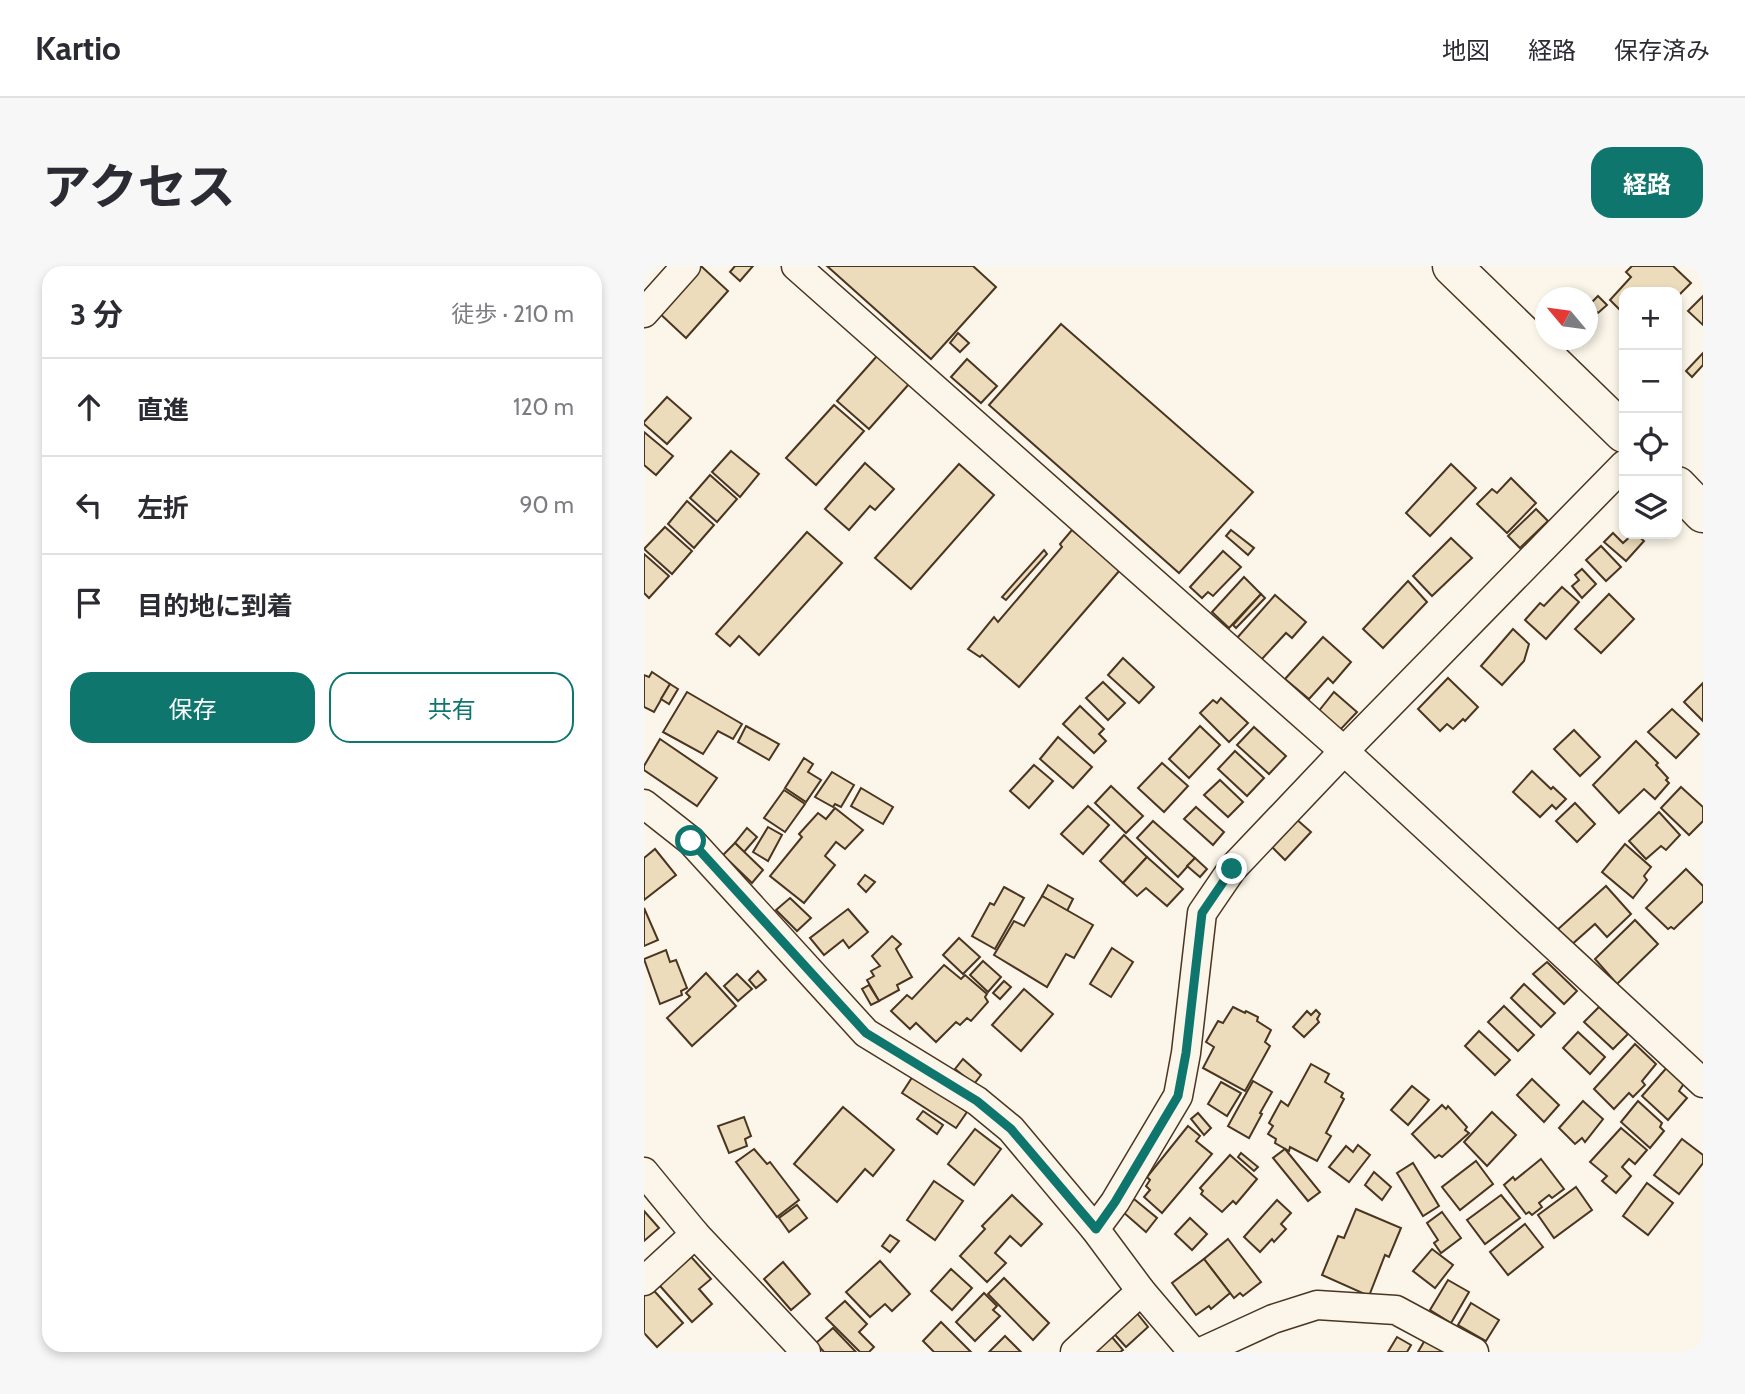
<!DOCTYPE html>
<html lang="ja">
<meta charset="utf-8">
<style>
:root{--surface:#fff;--page:#f7f7f7;--text:#2b2b33;--muted:#7c7c81;--line:#e1e1e2;--accent:#0f766e}
body{margin:0;font-family:Cabin,"Noto Sans JP",sans-serif;background:var(--page);color:var(--text)}
.controls{position:absolute;right:21px;top:21px;display:grid;overflow:hidden;border-radius:14px;box-shadow:0 4px 10px #0003}
.controls button{width:63px;height:63px;display:grid;place-items:center;padding:0;border:0;border-bottom:2px solid var(--line);background:var(--surface);color:var(--text);font:35px sans-serif}
.compass{position:absolute;left:891px;top:21px;width:63px;height:63px;border-radius:50%;background:var(--surface);box-shadow:0 4px 10px #0003;rotate:299deg}
.stop{position:absolute;width:21px;height:21px;margin:-16px;border:5px solid #0f766e;border-radius:50%;background:#fff}
.stop.end{background:#0f766e;border-color:#fff;box-shadow:0 2px 7px #0008}
.list{margin:0;padding:0;list-style:none}
h2{display:flex;justify-content:space-between;align-items:center;height:91px;margin:0;padding:0 28px;font-size:30px}
h2 small{font-size:23px;font-weight:400;color:var(--muted)}
.list li{display:grid;grid-template-columns:46px 1fr auto;gap:21px;align-items:center;box-sizing:border-box;height:98px;padding:0 28px;border-top:2px solid var(--line)}
.list b{display:block;font-size:26px;white-space:nowrap}
.list em{font-size:23px;font-style:normal;color:var(--muted)}
.actions{display:flex;gap:14px;padding:21px 28px}
.actions a{flex:1;padding:16px 0;border:2px solid var(--accent);border-radius:21px;text-align:center;font-size:24px;color:var(--accent)}
.actions .main{background:var(--accent);color:#fff}
.icon{flex:none;width:38px;height:38px;fill:none;stroke:currentColor;stroke-width:2;stroke-linecap:round;stroke-linejoin:round}
.map{position:relative;flex:none;width:1059px;height:1086px;overflow:hidden;border-radius:21px}
header{display:flex;align-items:center;gap:42px;box-sizing:border-box;height:98px;padding:0 35px;background:var(--surface);border-bottom:2px solid var(--line)}
header strong{font-size:33px}
nav{display:flex;gap:38px;margin-inline-start:auto;font-size:24px}
.intro{display:flex;align-items:center;justify-content:space-between;box-sizing:border-box;height:168px;padding:0 42px}
h1{margin:0;font-size:49px}
.button{padding:18px 32px;border-radius:21px;background:var(--accent);color:#fff;font-size:24px;font-weight:700}
main{display:flex;gap:42px;padding:0 42px}
aside{flex:1;background:var(--surface);border-radius:21px;box-shadow:0 4px 10px #0003}
.map>svg:first-child{display:block}
.building{fill:#ecdcbc;stroke:#4a3520;stroke-width:2}
.lines{fill:none;stroke-linecap:round;stroke-linejoin:round}
.street-casing{stroke:#4a3520;stroke-width:31}
.primary-casing{stroke:#4a3520;stroke-width:41}
.street{stroke:#fbf6e9;stroke-width:28}
.primary{stroke:#fbf6e9;stroke-width:38}
.route{stroke:#0f766e;stroke-width:9}
</style>
<header>
<strong>Kartio</strong>
<nav><a>地図</a><a>経路</a><a>保存済み</a></nav>
</header>
<div class="intro"><h1>アクセス</h1><a class="button">経路</a></div>
<main>
<aside>
<h2>3 分<small>徒歩 · 210 m</small></h2>
<ul class="list">
<li><svg class="icon" aria-label="ahead" viewBox="0 0 24 24"><path d="M12 20V5M6 11l6-6 6 6"/></svg><div><b>直進</b></div><em>120 m</em></li>
<li><svg class="icon" aria-label="left" viewBox="0 0 24 24"><path d="M17 20v-9H6M10 6l-5 5 5 5"/></svg><div><b>左折</b></div><em>90 m</em></li>
<li><svg class="icon" aria-label="arrive" viewBox="0 0 24 24"><path d="M6 21V4h12l-3 4 3 4H6"/></svg><div><b>目的地に到着</b></div></li>
</ul>
<div class="actions"><a class="main">保存</a><a>共有</a></div>
</aside>
<div class="map">
<svg width="1059" height="1086" viewBox="0 0 1059 1086">
<rect width="100%" height="100%" fill="#fbf6e9"/>
<g class="building">
<path d="M52,0H57L84,25L42,72L13,45Z"/>
<path d="M91,0H109L96,15L86,6Z"/>
<path d="M183,0H329L352,21L287,93Z"/>
<path d="M988,0H1029L1047,17L1033,31V26H980V48L966,34L987,11L982,6Z"/>
<path d="M954,30L963,39L954,47L945,39Z"/>
<path d="M1059,30V59L1044,45Z"/>
<path d="M417,58L609,226L535,307L345,139Z"/>
<path d="M314,67L325,77L316,86L306,77Z"/>
<path d="M1059,87V99L1048,111L1042,105Z"/>
<path d="M233,90L265,118L225,163L193,135Z"/>
<path d="M323,93L353,120L337,137L307,111Z"/>
<path d="M23,131L47,152L23,178L0,158V156Z"/>
<path d="M190,139L220,165L172,219L142,192Z"/>
<path d="M0,166L29,190L12,209L0,199Z"/>
<path d="M87,185L115,208L96,231L68,206Z"/>
<path d="M221,197L250,223L231,244L226,240L205,264L181,243Z"/>
<path d="M315,198L350,229L267,323L231,292Z"/>
<path d="M807,198L832,222L786,270L762,247Z"/>
<path d="M66,209L93,233L73,256L46,232Z"/>
<path d="M867,212L892,237L863,267L833,238L848,223L853,227Z"/>
<path d="M43,235L70,259L50,282L24,258Z"/>
<path d="M892,243L904,255L876,282L864,270Z"/>
<path d="M21,261L48,285L28,308L0,283Z"/>
<path d="M428,264L476,304L375,421L338,389L336,391L324,383L350,351L354,356L418,281L416,278Z"/>
<path d="M587,264L610,282L604,289L582,270Z"/>
<path d="M163,266L198,297L115,389L95,370L86,380L72,368Z"/>
<path d="M969,267L979,277L989,268H992L1000,275L982,295L960,276Z"/>
<path d="M807,272L828,292L788,330L769,310Z"/>
<path d="M957,280L977,301L962,315L942,294Z"/>
<path d="M400,284L403,288L362,334L358,331Z"/>
<path d="M579,285L597,301L569,330L564,326L558,332L546,321Z"/>
<path d="M0,288L25,310L5,332L0,327Z"/>
<path d="M938,303L952,318L938,332L928,320L935,314L931,309Z"/>
<path d="M600,311L617,328L585,362L568,346Z"/>
<path d="M764,315L783,336L739,382L719,363Z"/>
<path d="M918,321L935,336L902,373L881,354L896,337L900,340Z"/>
<path d="M617,328L621,332L592,362L589,359Z"/>
<path d="M965,328L990,353L957,387L931,363Z"/>
<path d="M631,329L662,356L648,372L642,367L617,394L593,372Z"/>
<path d="M869,363L885,378L880,395L858,419L837,400Z"/>
<path d="M679,371L707,396L689,417L684,412L665,433L641,413Z"/>
<path d="M479,392L510,421L495,437L464,409Z"/>
<path d="M8,406L26,418L10,446L0,441V409L5,411Z"/>
<path d="M804,412L834,441L821,455L819,453L809,463L803,458L796,465L774,443Z"/>
<path d="M459,416L481,437L464,454L442,432Z"/>
<path d="M1059,417V455L1040,436Z"/>
<path d="M26,418L34,423L25,438L17,433Z"/>
<path d="M43,426L98,458L89,473L74,465L59,488L19,466Z"/>
<path d="M690,426L713,446L696,464L674,446Z"/>
<path d="M577,432L604,457L585,476L556,447L569,434L573,437Z"/>
<path d="M436,440L460,463L455,468L462,475L450,487L419,458Z"/>
<path d="M1028,443L1055,468L1032,492L1004,466Z"/>
<path d="M102,460L135,478L125,494L94,476Z"/>
<path d="M556,460L576,479L545,512L525,493Z"/>
<path d="M610,461L642,490L625,508L593,479Z"/>
<path d="M930,464L956,491L936,510L910,483Z"/>
<path d="M414,471L448,501L429,522L396,493Z"/>
<path d="M16,473L73,512L53,540L0,504V500Z"/>
<path d="M992,475L1014,497L1012,499L1024,512L1022,514L1025,517L1011,533L1000,523L975,547L949,519Z"/>
<path d="M591,485L620,512L603,530L574,503Z"/>
<path d="M160,492L169,498L164,506L177,514L162,536L141,522Z"/>
<path d="M518,497L544,520L520,546L494,522Z"/>
<path d="M390,499L409,515L385,542L366,525Z"/>
<path d="M888,505L907,523L909,521L922,533L912,543L908,539L896,551L869,526Z"/>
<path d="M188,506L210,519L197,541L191,538L189,541L171,531Z"/>
<path d="M576,514L599,536L584,551L560,529Z"/>
<path d="M467,520L499,550L482,567L451,537Z"/>
<path d="M1037,521L1059,541V555L1045,569L1017,542Z"/>
<path d="M217,522L249,541L239,558L207,540Z"/>
<path d="M140,524L161,538L141,566L120,552Z"/>
<path d="M931,537L951,558L933,576L912,555Z"/>
<path d="M444,540L465,559L439,588L417,568Z"/>
<path d="M552,541L580,566L569,579L540,553Z"/>
<path d="M191,542L219,564L201,583L192,576L181,590L191,599L160,637L126,610L158,571L155,568L174,547L182,553Z"/>
<path d="M1015,546L1036,569L1022,584L1017,580L1002,593L985,575Z"/>
<path d="M651,552L667,566L641,594L627,580Z"/>
<path d="M509,555L551,592L534,611L493,572Z"/>
<path d="M124,561L138,569L124,595L109,586Z"/>
<path d="M103,562L113,571L100,586L91,577Z"/>
<path d="M480,569L503,591L479,617L456,595Z"/>
<path d="M91,577L119,604L108,617L79,589Z"/>
<path d="M981,578L1007,601L1000,610L1003,614L989,632L958,606Z"/>
<path d="M11,583L32,609L0,634V592Z"/>
<path d="M503,591L539,623L523,640L502,622L493,630L479,617Z"/>
<path d="M551,592L563,603L556,611L543,600Z"/>
<path d="M1042,603L1059,620V635L1030,663L1027,661L1024,663L1002,642Z"/>
<path d="M221,609L231,616L222,626L214,618Z"/>
<path d="M404,619L429,633L423,645L398,630Z"/>
<path d="M962,620L987,648L963,671L951,658L926,680L912,665Z"/>
<path d="M360,621L380,632L351,683L328,670L346,637L350,639Z"/>
<path d="M398,630L449,659L430,692L422,688L403,721L350,689L370,655L380,660Z"/>
<path d="M146,632L167,652L153,665L132,644Z"/>
<path d="M0,642L14,674L0,680Z"/>
<path d="M204,643L224,666L205,682L199,674L180,689L166,672Z"/>
<path d="M991,654L1014,678L973,718L951,693Z"/>
<path d="M248,670L257,678L252,683L268,711L253,719L255,724L235,735L223,714L230,710L227,705L236,700L228,690Z"/>
<path d="M315,672L336,691L319,708L299,689Z"/>
<path d="M468,682L489,696L467,731L446,718Z"/>
<path d="M22,684L26,696L32,694L43,722L37,725L38,729L16,738L0,693Z"/>
<path d="M339,695L357,711L344,726L326,709Z"/>
<path d="M903,696L933,725L920,738L889,708Z"/>
<path d="M300,699L317,713L321,709L343,728L341,731L344,736L327,755L323,752L316,759L312,756L292,776L272,757L266,763L247,745L263,729L268,733Z"/>
<path d="M114,705L122,714L112,722L105,714Z"/>
<path d="M62,707L92,740L48,780L23,752L46,731L42,727Z"/>
<path d="M93,708L108,723L94,735L80,720Z"/>
<path d="M360,715L367,721L356,733L349,727Z"/>
<path d="M880,718L911,747L897,761L867,732Z"/>
<path d="M225,719L235,735L227,739L218,723Z"/>
<path d="M380,723L409,748L377,785L348,759Z"/>
<path d="M860,740L890,769L874,785L844,756Z"/>
<path d="M589,741L601,747L602,745L614,751L613,755L627,764L621,776L626,780L601,825L559,802L570,781L562,776L574,755L579,757Z"/>
<path d="M955,741L984,768L969,783L940,756Z"/>
<path d="M672,744L676,748L673,753L675,756L660,771L649,761L663,745L667,749Z"/>
<path d="M835,765L866,794L851,809L821,780Z"/>
<path d="M934,766L961,791L946,808L919,782Z"/>
<path d="M991,778L1012,798L998,815L1001,819L989,831L985,827L970,843L950,823Z"/>
<path d="M319,793L337,809L330,818L311,803Z"/>
<path d="M667,798L685,808L681,816L699,827L697,831L700,833L682,867L687,870L673,895L646,881L645,885L631,877L632,873L624,868L629,860L625,857L637,835L644,840Z"/>
<path d="M1025,799L1041,816L1035,825L1043,832L1024,854L998,830Z"/>
<path d="M269,810L323,846L312,862L258,827Z"/>
<path d="M888,813L915,839L900,856L873,829Z"/>
<path d="M609,815L628,826L616,847L618,848L605,872L584,860Z"/>
<path d="M577,816L597,827L583,850L564,838Z"/>
<path d="M768,820L785,834L764,859L747,844Z"/>
<path d="M939,835L959,853L941,876L938,872L931,878L915,862Z"/>
<path d="M994,835L1018,857L1016,861L1020,865L1006,882L977,856Z"/>
<path d="M798,839L802,843L804,840L823,861L821,864L825,867L798,891L795,889L791,892L768,868Z"/>
<path d="M199,841L250,884L229,910L221,903L193,936L150,898Z"/>
<path d="M279,845L299,859L293,868L273,853Z"/>
<path d="M848,846L872,869L843,900L820,876Z"/>
<path d="M554,847L567,862L560,869L547,853Z"/>
<path d="M100,851L107,870L101,873L103,880L85,887L74,860Z"/>
<path d="M544,860L556,870L552,875L568,888L518,947L500,931L506,924L502,920L506,914L503,911Z"/>
<path d="M977,862L1003,884L991,898L985,893L978,901L987,910L972,927L958,915L963,910L946,896Z"/>
<path d="M331,863L357,883L330,919L304,898Z"/>
<path d="M1038,873L1059,889V897L1035,928L1010,909Z"/>
<path d="M714,879L726,889L705,916L685,901L702,880L709,886Z"/>
<path d="M110,883L123,898L126,896L155,934L133,951L92,896Z"/>
<path d="M641,883L676,926L664,935L629,892Z"/>
<path d="M597,887L614,901L610,905L594,891Z"/>
<path d="M586,889L613,913L592,938L589,935L578,946L557,928L559,925L556,922Z"/>
<path d="M897,893L920,923L908,932L905,929L895,937L898,941L888,949L885,946L882,948L860,919L869,911L871,914Z"/>
<path d="M832,895L849,918L816,944L798,921Z"/>
<path d="M769,897L795,940L779,950L753,907Z"/>
<path d="M730,906L747,921L738,934L721,919Z"/>
<path d="M290,915L319,935L291,974L263,954Z"/>
<path d="M1003,917L1029,937L1004,969L979,950Z"/>
<path d="M932,921L948,944L910,972L894,949Z"/>
<path d="M368,929L398,958L377,980L366,970L351,987L362,997L343,1016L316,990L341,963L338,960Z"/>
<path d="M857,929L876,952L841,978L823,954Z"/>
<path d="M490,933L513,952L502,966L479,946Z"/>
<path d="M633,934L647,947L637,958L642,963L630,976L628,973L616,986L600,971Z"/>
<path d="M153,939L163,952L145,966L135,952Z"/>
<path d="M712,943L757,962L745,991L741,989L725,1030L678,1009L694,970L700,972Z"/>
<path d="M0,945L15,962L0,975Z"/>
<path d="M798,946L817,972L797,987L790,977L794,974L783,957Z"/>
<path d="M546,952L563,968L548,984L531,968Z"/>
<path d="M881,958L899,981L864,1009L846,986Z"/>
<path d="M246,969L255,975L246,986L238,980Z"/>
<path d="M584,973L617,1016L599,1030L596,1027L590,1032L560,993Z"/>
<path d="M788,983L809,999L791,1022L769,1005Z"/>
<path d="M41,984L67,1013L55,1023L68,1038L48,1056L9,1012Z"/>
<path d="M560,993L586,1027L567,1043L565,1040L552,1049L528,1017Z"/>
<path d="M236,995L266,1028L248,1045L241,1038L226,1051L202,1026Z"/>
<path d="M139,996L166,1028L147,1044L120,1013Z"/>
<path d="M307,1003L328,1022L308,1044L287,1025Z"/>
<path d="M360,1012L405,1057L389,1074L344,1028Z"/>
<path d="M804,1014L825,1026L807,1057L786,1044Z"/>
<path d="M4,1018L39,1057L13,1081L0,1067V1021Z"/>
<path d="M340,1027L353,1040L349,1044L356,1050L331,1075L312,1056Z"/>
<path d="M201,1035L223,1058L215,1066L230,1081L225,1086H216L182,1052Z"/>
<path d="M827,1037L855,1054L842,1075L814,1059Z"/>
<path d="M488,1041L504,1061L482,1081L464,1061Z"/>
<path d="M297,1056L327,1086H290L279,1075Z"/>
<path d="M189,1062L212,1086H180L172,1077Z"/>
<path d="M462,1064L479,1084L476,1086H455L448,1078Z"/>
<path d="M361,1070L377,1086H345Z"/>
<path d="M753,1071L767,1079L763,1086H744Z"/>
<path d="M781,1074L801,1086H774Z"/>
</g>
<g class="lines">
<defs>
<g id="street">
<path d="M152,0L700,485L1059,817"/>
<path d="M0,47L42,0"/>
<path d="M0,538L47,575L222,767L333,835L367,863L451,963L497,1025L549,1086"/>
<path d="M0,906L51,968L162,1086"/>
<path d="M451,963L471,936L534,830L542,787L558,647L588,603L700,485L980,199"/>
<path d="M0,1015L51,968"/>
<path d="M431,1086L497,1025"/>
<path d="M557,1086L629,1053L673,1039L752,1044L830,1086"/>
</g>
<g id="primary">
<path d="M808,0L980,167"/>
<path d="M1033,220L1059,247"/>
</g>
</defs>
<use href="#street" class="street-casing"/>
<use href="#primary" class="primary-casing"/>
<use href="#street" class="street"/>
<use href="#primary" class="primary"/>
</g>
<g class="lines">
<path class="route" d="M47,575L222,767L333,835L367,863L452,963L471,936L534,830L542,787L558,647L588,603"/>
</g>
</svg>
<div class="controls">
<button>+</button>
<button>−</button>
<button><svg class="icon" aria-label="locate" viewBox="0 0 24 24"><circle cx="12" cy="12" r="6"/><path d="M12 2v4M12 18v4M2 12h4M18 12h4"/></svg></button>
<button><svg class="icon" aria-label="layers" viewBox="0 0 24 24"><path d="M12 4l9 5-9 5-9-5zM3 14l9 5 9-5"/></svg></button>
</div>
<svg class="compass" viewBox="-18 -18 36 36"><path d="M0-13l5 13h-10z" fill="#e53935"/><path d="M0 13l5-13h-10z" fill="#7c7c81"/></svg>
<div class="stop" style="left:47px;top:575px"></div>
<div class="stop end" style="left:588px;top:603px"></div>
</div>
</main>
